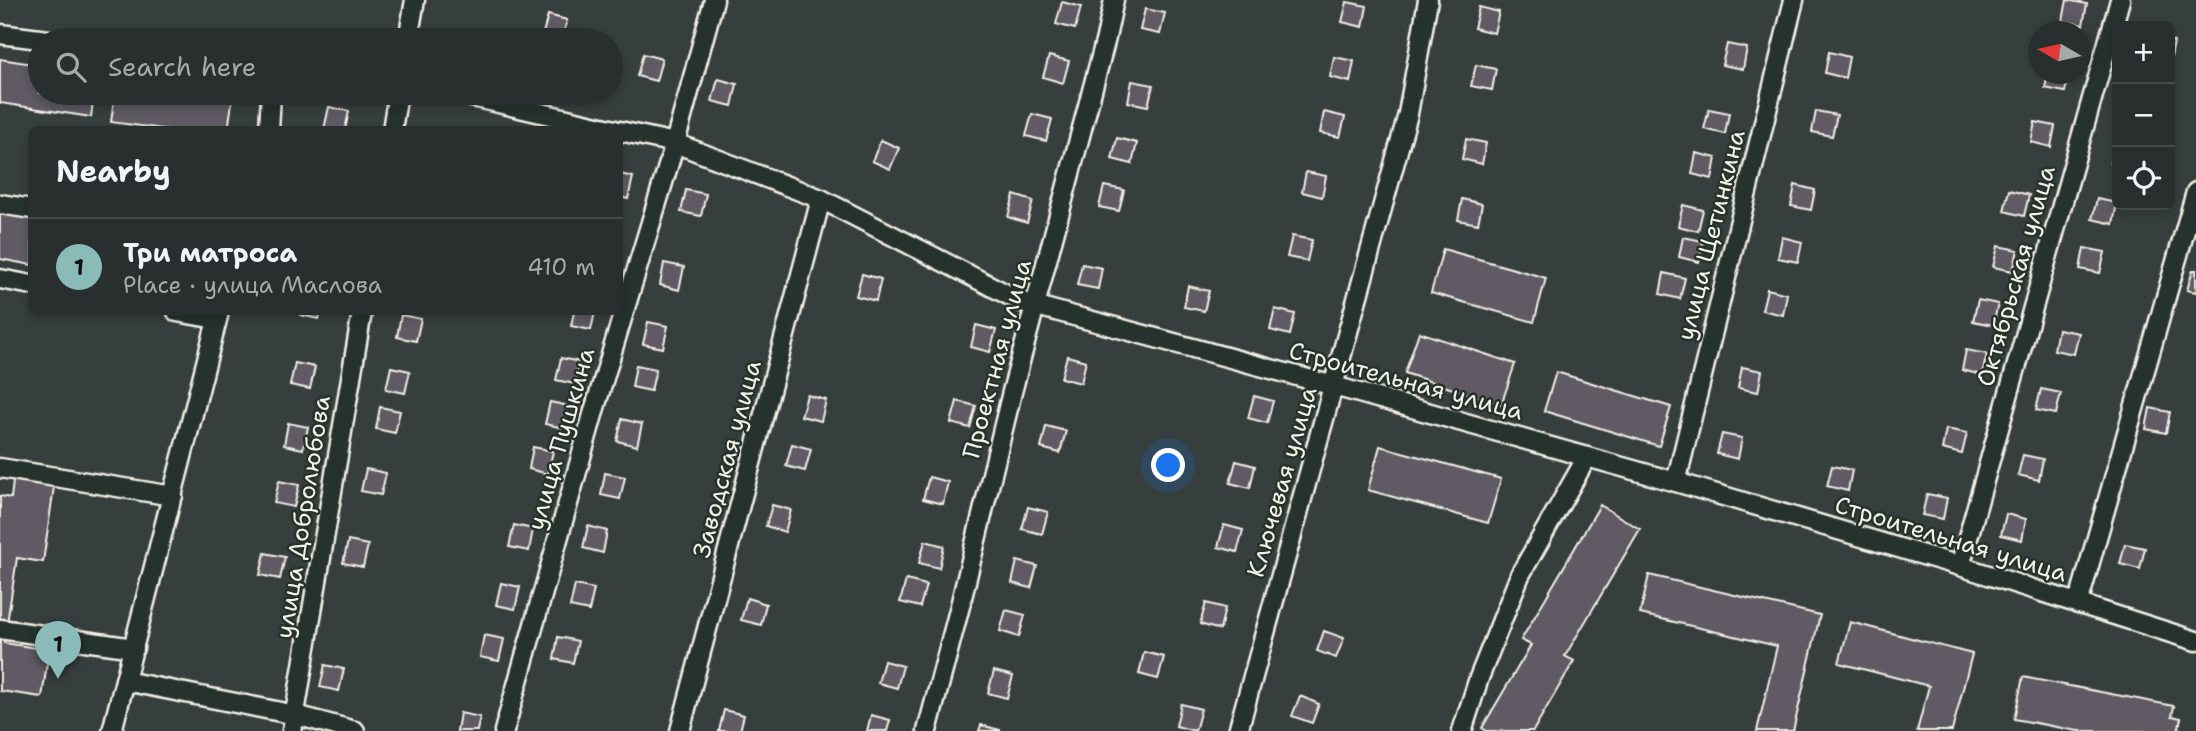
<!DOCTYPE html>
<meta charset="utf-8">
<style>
:root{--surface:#292f2e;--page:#313736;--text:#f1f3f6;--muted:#a5a9aa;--line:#454a4a;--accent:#8bbbb9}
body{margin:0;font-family:"Shantell Sans",sans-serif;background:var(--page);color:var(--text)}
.controls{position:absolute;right:21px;top:21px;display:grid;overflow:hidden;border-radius:10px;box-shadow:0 4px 10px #0003}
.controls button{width:63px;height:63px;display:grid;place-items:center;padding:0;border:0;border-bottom:2px solid var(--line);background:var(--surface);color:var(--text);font:35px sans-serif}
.compass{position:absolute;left:2028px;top:21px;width:63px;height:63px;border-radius:50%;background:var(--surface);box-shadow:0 4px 10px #0003;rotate:279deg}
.you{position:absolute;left:1169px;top:466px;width:24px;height:24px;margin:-18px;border:5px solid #fff;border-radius:50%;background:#1a73e8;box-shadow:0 0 0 10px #1a73e833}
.badge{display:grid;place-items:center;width:46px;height:46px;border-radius:50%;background:var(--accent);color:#111;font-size:23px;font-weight:700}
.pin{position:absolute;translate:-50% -58px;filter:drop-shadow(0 2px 4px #0008)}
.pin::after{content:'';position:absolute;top:37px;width:24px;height:21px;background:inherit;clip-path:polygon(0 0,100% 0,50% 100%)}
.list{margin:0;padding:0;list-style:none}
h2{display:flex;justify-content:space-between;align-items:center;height:91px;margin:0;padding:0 28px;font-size:30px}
h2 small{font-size:23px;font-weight:400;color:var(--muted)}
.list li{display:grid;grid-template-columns:46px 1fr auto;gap:21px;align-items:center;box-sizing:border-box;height:98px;padding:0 28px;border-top:2px solid var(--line)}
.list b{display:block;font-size:26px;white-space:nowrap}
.list p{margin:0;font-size:23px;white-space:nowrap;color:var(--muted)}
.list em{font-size:23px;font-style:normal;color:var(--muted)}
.icon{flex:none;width:38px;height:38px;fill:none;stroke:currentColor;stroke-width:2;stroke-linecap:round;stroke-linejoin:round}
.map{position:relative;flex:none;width:2196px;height:731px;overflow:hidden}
.search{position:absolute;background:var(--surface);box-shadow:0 4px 10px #0003;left:28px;top:28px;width:595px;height:77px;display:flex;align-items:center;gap:18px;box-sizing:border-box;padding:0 24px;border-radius:38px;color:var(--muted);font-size:26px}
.panel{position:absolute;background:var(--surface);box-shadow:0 4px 10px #0003;left:28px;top:126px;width:595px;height:189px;border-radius:10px}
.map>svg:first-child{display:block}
.building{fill:#5f5a64;stroke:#f4f1e8;stroke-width:2}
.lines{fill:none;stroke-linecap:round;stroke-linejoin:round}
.minor-casing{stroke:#f4f1e8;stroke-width:23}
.minor{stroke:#26332d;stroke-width:18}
.labels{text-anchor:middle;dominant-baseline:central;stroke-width:5;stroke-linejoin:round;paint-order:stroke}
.street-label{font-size:24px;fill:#f4f1e8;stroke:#26332d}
</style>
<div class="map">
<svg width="2196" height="731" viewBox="0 0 2196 731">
<rect width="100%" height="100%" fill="#373f3e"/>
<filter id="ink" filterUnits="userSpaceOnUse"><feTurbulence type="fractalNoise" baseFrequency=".0143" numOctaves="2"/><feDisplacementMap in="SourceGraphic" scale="14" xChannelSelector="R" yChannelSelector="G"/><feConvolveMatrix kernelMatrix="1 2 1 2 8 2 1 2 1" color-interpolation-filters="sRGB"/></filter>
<g filter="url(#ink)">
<g class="building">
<path d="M2067,0L2087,4L2083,25L2063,21Z"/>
<path d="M1062,2L1081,7L1075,29L1056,24Z"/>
<path d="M1347,2L1367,6L1363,27L1342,22Z"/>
<path d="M1479,7L1499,12L1494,33L1474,28Z"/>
<path d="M1145,9L1165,13L1160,34L1140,30Z"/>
<path d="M548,15L567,20L562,40L542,37Z"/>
<path d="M2170,41L2174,42L2170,63Z"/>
<path d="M1727,44L1747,48L1743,69L1722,65Z"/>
<path d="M1829,52L1849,57L1845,78L1825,73Z"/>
<path d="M643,54L662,59L656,81L637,76Z"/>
<path d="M1049,56L1069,61L1063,83L1043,77Z"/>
<path d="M1334,57L1354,61L1350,82L1330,77Z"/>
<path d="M0,59L40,65V93H94L91,117L0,103Z"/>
<path d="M1476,65L1496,69L1492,90L1471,86Z"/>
<path d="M2048,74H2069L2065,92L2045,88Z"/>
<path d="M718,79L737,84L732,106L712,101Z"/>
<path d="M1132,81L1153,85L1148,106L1128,102Z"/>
<path d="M115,93H205L233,96L228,130H170L111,122Z"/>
<path d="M329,107L349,111L345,130L324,129Z"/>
<path d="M1709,109L1729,113L1725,134L1704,129Z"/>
<path d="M1816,111L1837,115L1832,136L1812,132Z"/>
<path d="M1324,112L1345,117L1340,137L1320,133Z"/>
<path d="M1032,114L1052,119L1046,141L1026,136Z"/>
<path d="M2035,122L2055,126L2051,147L2031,142Z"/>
<path d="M1117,138L1137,143L1132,164L1112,159Z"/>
<path d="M1466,139L1486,143L1482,164L1462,159Z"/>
<path d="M881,140L899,148L890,169L872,161Z"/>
<path d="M2114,142L2117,143V165L2110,163Z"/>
<path d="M1696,153L1716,158L1712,179L1692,174Z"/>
<path d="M1306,172L1326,176L1322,197L1302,192Z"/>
<path d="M620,174L633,177L628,199L620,197Z"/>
<path d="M1795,185L1815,190L1811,210L1791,206Z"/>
<path d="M1104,186L1124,190L1119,211L1099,207Z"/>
<path d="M686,190L706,194L701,216L681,212Z"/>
<path d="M2009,190L2029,195L2024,216L2004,211Z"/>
<path d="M1014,195L1033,201L1027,223L1008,217Z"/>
<path d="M1462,199L1482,204L1478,224L1458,220Z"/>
<path d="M2097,199L2117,203L2113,224L2092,219Z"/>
<path d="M1683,205L1703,210L1698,231L1678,226Z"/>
<path d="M0,207L32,213V265L0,259Z"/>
<path d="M1292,236L1312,240L1307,261L1287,257Z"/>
<path d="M1683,237L1703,241L1699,262L1679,257Z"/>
<path d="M1782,237L1802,242L1798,262L1778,258Z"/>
<path d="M1998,246L2018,250L2013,271L1993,267Z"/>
<path d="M2084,248L2105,252L2100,273L2080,269Z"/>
<path d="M1443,249L1546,278L1534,322L1431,293Z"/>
<path d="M664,263L684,267L679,290L660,285Z"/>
<path d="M1082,264L1102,268L1098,289L1077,285Z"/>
<path d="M2193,270H2196V292L2187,290Z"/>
<path d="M1664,273L1685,278L1680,299L1660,294Z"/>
<path d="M862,274L881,279L876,301L856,296Z"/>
<path d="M1188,286L1209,291L1204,311L1184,307Z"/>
<path d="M1767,289L1787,294L1783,315L1762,310Z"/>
<path d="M1978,300L1998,304L1993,325L1973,321Z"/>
<path d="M1275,309L1295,314L1290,335L1270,330Z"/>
<path d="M300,312H321L319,319L300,315Z"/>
<path d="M574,312H595L591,330L571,326Z"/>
<path d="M401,315L421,319L416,341L397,337Z"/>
<path d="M648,322L668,326L663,348L643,344Z"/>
<path d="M976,325L996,330L990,352L971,347Z"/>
<path d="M2058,329L2079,333L2074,354L2054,350Z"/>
<path d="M1419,332L1515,364L1501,405L1405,373Z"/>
<path d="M1966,350L1987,354L1982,375L1962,370Z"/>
<path d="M1067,356L1086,361L1081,383L1061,378Z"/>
<path d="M561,358L580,362L575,384L556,380Z"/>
<path d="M295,363L315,367L310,389L290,385Z"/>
<path d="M636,365L656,369L651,391L632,387Z"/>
<path d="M391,367L410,371L405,393L386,389Z"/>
<path d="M1742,367L1762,371L1758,392L1738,388Z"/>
<path d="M1556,372L1671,407L1659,446L1544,411Z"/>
<path d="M2041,389L2061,393L2056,414L2036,410Z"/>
<path d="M807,395L826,400L821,421L801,416Z"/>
<path d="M1254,396L1273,401L1267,423L1248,418Z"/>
<path d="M957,401L976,406L970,428L951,423Z"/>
<path d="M550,402L569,406L564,428L545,424Z"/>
<path d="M380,407L400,411L395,433L376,429Z"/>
<path d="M2150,408L2170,412L2166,433L2146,429Z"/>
<path d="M622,419L642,424L637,446L617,441Z"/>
<path d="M288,423L308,427L303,449L284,445Z"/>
<path d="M1046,426L1066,431L1060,453L1041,448Z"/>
<path d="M1946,429L1967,433L1962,454L1942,449Z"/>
<path d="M1722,434L1742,438L1738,459L1717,454Z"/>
<path d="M792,444L811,449L805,471L786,466Z"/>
<path d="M1380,446L1501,479L1488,523L1368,490Z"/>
<path d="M533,447L553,451L548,474L529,469Z"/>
<path d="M2023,455L2043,459L2039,480L2018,475Z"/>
<path d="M1236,461L1255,466L1250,488L1230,483Z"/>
<path d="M1832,466L1852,470L1848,491L1827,486Z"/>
<path d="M366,469L386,473L381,495L361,491Z"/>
<path d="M605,473L625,477L620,499L601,495Z"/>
<path d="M14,474L55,480L43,562L17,558L4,643L49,650L42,697L0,691V496L11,498Z"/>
<path d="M929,477L948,482L943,504L923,499Z"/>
<path d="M279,481L299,485L294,507L274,503Z"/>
<path d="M1927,494L1947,498L1943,519L1922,515Z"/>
<path d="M772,505L791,510L785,532L766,526Z"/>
<path d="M1600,505L1640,529L1565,656L1574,661L1533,731H1487L1482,728L1531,645L1521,640Z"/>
<path d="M1028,507L1048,512L1042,534L1022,529Z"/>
<path d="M2006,514L2026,519L2022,540L2001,535Z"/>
<path d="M514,525L533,529L529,551L509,547Z"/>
<path d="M1224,525L1243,530L1237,552L1218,547Z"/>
<path d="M588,526L607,531L603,553L583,548Z"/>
<path d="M348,541L368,545L363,567L343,563Z"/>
<path d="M925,541L944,546L939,568L919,563Z"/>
<path d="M2125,544L2145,548L2140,569L2120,564Z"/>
<path d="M265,553L285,557L280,579L260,575Z"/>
<path d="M1017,561L1037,566L1031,588L1012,583Z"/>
<path d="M1649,575L1820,615L1793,731H1757L1777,646L1640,614Z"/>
<path d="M906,580L926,585L920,607L900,602Z"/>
<path d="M501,583L520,587L515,609L496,605Z"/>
<path d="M575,585L594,589L589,611L570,607Z"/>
<path d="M747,598L766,604L761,625L741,620Z"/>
<path d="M1206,603L1225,608L1220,630L1200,624Z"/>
<path d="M1006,610L1025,615L1019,637L1000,631Z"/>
<path d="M1850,622L1972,654L1952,731H1917L1929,686L1839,663Z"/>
<path d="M1324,631L1344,638L1336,658L1317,651Z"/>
<path d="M484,635L504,639L499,661L480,657Z"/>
<path d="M558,637L578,641L573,663L554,659Z"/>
<path d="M1144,652L1164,657L1158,679L1139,674Z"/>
<path d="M884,661L903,666L897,688L878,683Z"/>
<path d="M325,665L344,669L339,691L320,687Z"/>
<path d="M994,671L1013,676L1007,698L988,693Z"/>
<path d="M2023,677L2174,706L2172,716L2181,718L2178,731H2078L2014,719Z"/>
<path d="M1300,696L1319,704L1312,723L1292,716Z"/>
<path d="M1181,704L1201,709L1195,731L1176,726Z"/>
<path d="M724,710L744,715L740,731H719Z"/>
<path d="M460,713L480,717L477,731H457Z"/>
<path d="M871,715L890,720L887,731H867Z"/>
<path d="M981,725L1000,730V731H979Z"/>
</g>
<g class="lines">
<defs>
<g id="minor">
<path d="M0,34L48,40"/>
<path d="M408,40L415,0"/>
<path d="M455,93L615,130"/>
<path d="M269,130L271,93"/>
<path d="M392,130L398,93"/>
<path d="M620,131L675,143L821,199L1022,302L1334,386L1676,482L1960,566L2196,641"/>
<path d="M0,204L32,209"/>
<path d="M0,279L32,285"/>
<path d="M177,312L216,319"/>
<path d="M0,468L173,496"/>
<path d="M1676,482L1794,0"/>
<path d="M1960,566L2120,0"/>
<path d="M2078,604L2196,192"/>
<path d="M0,629L134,648"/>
<path d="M125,681L296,715L355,731"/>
<path d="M112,731L219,312"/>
<path d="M292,731L362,312"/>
<path d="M504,731L594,411L675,143L714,0"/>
<path d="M680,731L821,199"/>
<path d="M927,731L960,606L1012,392L1106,38L1114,0"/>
<path d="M1238,731L1408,114L1428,0"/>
<path d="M1462,731L1479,678L1520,575L1587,457"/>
</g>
</defs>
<use href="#minor" class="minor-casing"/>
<use href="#minor" class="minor"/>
</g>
</g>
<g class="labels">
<g class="street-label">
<text transform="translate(1711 235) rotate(-76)">улица Щетинкина</text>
<text transform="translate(2016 276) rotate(-74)">Октябрьская улица</text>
<text transform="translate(997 359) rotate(-75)">Проектная улица</text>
<text transform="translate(1406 381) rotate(15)">Строительная улица</text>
<text transform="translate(561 439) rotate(-74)">улица Пушкина</text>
<text transform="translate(727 459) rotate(-75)">Заводская улица</text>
<text transform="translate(1282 482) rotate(-74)">Ключевая улица</text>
<text transform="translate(303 517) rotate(-81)">улица Добролюбова</text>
<text transform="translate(1951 539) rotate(17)">Строительная улица</text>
</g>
</g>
</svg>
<div class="controls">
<button>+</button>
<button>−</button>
<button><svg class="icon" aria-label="locate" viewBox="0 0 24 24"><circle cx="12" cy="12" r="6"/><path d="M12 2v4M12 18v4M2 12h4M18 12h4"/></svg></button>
</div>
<svg class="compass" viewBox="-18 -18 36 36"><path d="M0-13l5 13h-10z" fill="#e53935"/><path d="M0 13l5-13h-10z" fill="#a5a9aa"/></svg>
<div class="you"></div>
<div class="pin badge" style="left:58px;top:679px">1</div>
<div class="search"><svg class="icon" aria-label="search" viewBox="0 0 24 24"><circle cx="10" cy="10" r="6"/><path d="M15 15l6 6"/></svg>Search here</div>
<section class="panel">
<h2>Nearby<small></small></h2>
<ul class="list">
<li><span class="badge">1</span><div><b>Три матроса</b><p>Place · улица Маслова</p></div><em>410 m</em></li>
</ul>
</section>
</div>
